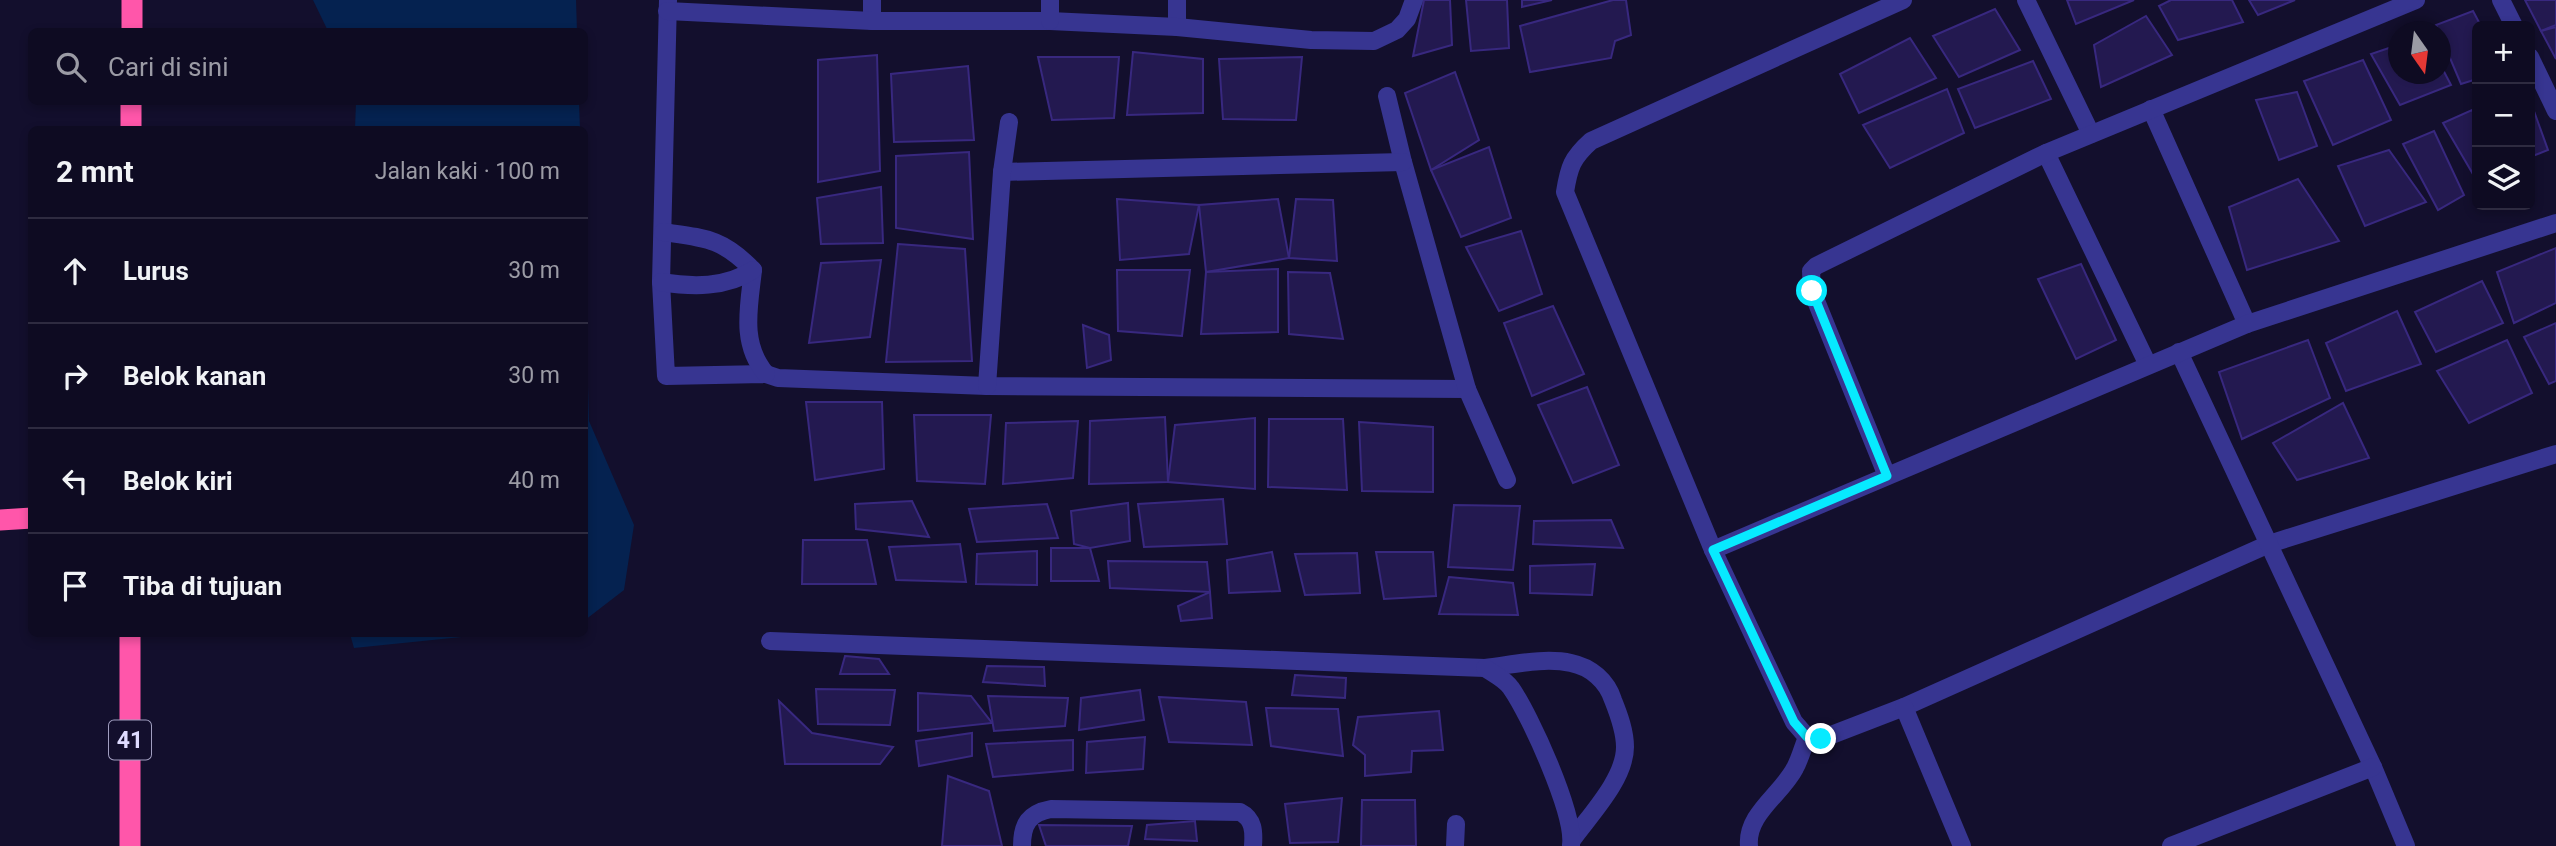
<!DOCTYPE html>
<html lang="id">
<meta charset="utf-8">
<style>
:root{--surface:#0e0b22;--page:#17142a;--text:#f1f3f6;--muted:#9b9ba5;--line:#2e2b40}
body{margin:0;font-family:Roboto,sans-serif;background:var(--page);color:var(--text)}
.controls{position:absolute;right:21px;top:21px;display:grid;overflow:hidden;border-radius:10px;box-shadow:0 4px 10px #0003}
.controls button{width:63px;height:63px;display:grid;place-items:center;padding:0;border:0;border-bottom:2px solid var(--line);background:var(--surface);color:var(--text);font:35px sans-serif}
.compass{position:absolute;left:2388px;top:21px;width:63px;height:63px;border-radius:50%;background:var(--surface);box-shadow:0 4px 10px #0003;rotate:166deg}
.stop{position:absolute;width:21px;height:21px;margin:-16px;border:5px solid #07eaff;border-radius:50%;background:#fff}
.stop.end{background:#07eaff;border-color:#fff;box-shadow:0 2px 7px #0008}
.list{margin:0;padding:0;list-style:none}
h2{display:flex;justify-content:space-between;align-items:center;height:91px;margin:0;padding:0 28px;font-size:30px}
h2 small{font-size:23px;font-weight:400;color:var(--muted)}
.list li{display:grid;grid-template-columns:46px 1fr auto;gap:21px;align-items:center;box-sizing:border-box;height:105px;padding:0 28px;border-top:2px solid var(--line)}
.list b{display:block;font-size:26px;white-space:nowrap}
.list em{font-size:23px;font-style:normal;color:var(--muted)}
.icon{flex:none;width:38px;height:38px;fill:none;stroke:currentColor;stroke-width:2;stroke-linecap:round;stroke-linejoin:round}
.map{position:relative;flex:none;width:2556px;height:846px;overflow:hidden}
.search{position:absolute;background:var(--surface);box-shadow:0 4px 10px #0003;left:28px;top:28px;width:560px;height:77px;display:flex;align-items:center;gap:18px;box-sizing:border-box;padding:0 24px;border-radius:10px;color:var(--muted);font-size:26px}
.panel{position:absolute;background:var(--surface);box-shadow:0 4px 10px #0003;left:28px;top:126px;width:560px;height:511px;border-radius:10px}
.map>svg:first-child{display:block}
.water{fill:#052250}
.building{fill:#231950;stroke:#38287f;stroke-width:2}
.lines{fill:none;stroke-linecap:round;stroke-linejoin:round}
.street{stroke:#373591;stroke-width:18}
.highway{stroke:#ff56aa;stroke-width:21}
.route{stroke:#07eaff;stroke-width:9}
.labels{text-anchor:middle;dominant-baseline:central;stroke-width:5;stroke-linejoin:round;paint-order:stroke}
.shield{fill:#130f2d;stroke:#a19ec0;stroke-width:2}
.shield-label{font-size:23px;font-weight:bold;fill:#dedbff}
</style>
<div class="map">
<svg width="2556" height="846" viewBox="0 0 2556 846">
<rect width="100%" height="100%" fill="#130f2d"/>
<g class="water">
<path d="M313,0H576L577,31H328Z"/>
<path d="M356,102H579L580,129H355Z"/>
<path d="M585,282L589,421L634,525L624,590L585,620Z"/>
<path d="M350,634H491L354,648Z"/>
</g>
<g class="building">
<path d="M1424,0H1450L1452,45L1413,56Z"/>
<path d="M1466,0H1507L1509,48L1471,51Z"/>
<path d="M1522,0H1552L1522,7Z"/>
<path d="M1613,0H1626L1631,35L1615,41L1611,58L1530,72L1520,26Z"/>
<path d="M2067,0H2134L2076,24Z"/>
<path d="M2171,0H2232L2243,22L2178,40L2159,6Z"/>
<path d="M2249,0H2295L2258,15Z"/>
<path d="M2525,0H2556V25L2541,31Z"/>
<path d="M1995,9L2020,50L1959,77L1933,36Z"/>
<path d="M2473,11L2481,26H2477V79L2461,84L2436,25Z"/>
<path d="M2146,16L2172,55L2101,87L2094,45Z"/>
<path d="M2556,27V59L2541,31Z"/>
<path d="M1910,38L1936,78L1859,113L1840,74Z"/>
<path d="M2398,45V74H2440V64L2451,85L2400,105L2371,54Z"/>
<path d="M1133,52L1203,59V113L1127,115Z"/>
<path d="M877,55L880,171L818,182V60Z"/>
<path d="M1038,57H1119L1114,118L1052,120Z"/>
<path d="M1302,57L1296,120L1223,119L1219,59Z"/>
<path d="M2363,60L2391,120L2333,145L2304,81Z"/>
<path d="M2033,61L2051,99L1975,128L1958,89Z"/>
<path d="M968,66L974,140L894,142L891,74Z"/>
<path d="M1455,72L1479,140L1431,170L1405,93Z"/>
<path d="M1947,89L1964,133L1890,168L1863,125Z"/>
<path d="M2297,92L2317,146L2279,160L2256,100Z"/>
<path d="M2530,100L2548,150L2530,157Z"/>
<path d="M2472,110L2477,120V181L2443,123Z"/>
<path d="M2434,131L2464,195L2438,210L2403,144Z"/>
<path d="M1489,147L1511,218L1461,237L1431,170Z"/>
<path d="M2389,150L2426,202L2365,226L2338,166Z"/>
<path d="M969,152L973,239L896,228V156Z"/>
<path d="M2298,179L2339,241L2247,270L2229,207Z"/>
<path d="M881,187L883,243L821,244L817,198Z"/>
<path d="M1117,199L1199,205L1189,254L1120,260Z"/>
<path d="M1278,199L1289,258L1206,272L1199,205Z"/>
<path d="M1296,199L1333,200L1337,261L1289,258Z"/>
<path d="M1521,231L1542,294L1499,311L1466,247Z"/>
<path d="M898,244L965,249L972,361L886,362Z"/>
<path d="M2556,248V303L2514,323L2497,272Z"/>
<path d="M881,260L870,337L809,343L821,263Z"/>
<path d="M2081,264L2116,340L2076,359L2038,279Z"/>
<path d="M1278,269V332L1201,334L1206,272Z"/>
<path d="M1117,270H1190L1182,336L1118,331Z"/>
<path d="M1288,272L1330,273L1343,339L1289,334Z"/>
<path d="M2482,281L2503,323L2436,352L2415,312Z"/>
<path d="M1553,306L1584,374L1532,396L1504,323Z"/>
<path d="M2397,311L2421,364L2346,391L2326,343Z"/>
<path d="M2556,323V381L2549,384L2524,337Z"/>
<path d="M1083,325L1109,335L1111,360L1087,368Z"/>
<path d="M2308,340L2330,398L2242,439L2219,372Z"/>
<path d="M2507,340L2532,393L2469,423L2437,371Z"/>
<path d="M1587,387L1619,465L1573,483L1538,405Z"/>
<path d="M806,402H882L884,469L815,480Z"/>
<path d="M2343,403L2369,458L2297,480L2273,443Z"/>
<path d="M914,415H991L985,484L917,481Z"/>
<path d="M1165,417L1168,482L1089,484L1090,421Z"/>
<path d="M1255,418V489L1168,482L1175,425Z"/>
<path d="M1269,419H1343L1347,490L1268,487Z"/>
<path d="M1078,421L1073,478L1003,484L1006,423Z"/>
<path d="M1359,422L1433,427V492L1362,491Z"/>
<path d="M1223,499L1227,544L1144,547L1138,504Z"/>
<path d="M912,501L929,537L856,529L855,504Z"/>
<path d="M1128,503L1130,541L1090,548L1074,544L1071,511Z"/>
<path d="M1047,504L1058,538L977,542L969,509Z"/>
<path d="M1454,505L1520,506L1513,570L1448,567Z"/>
<path d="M1611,520L1623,548L1533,544L1534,521Z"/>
<path d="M803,540H867L876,584H802Z"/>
<path d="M960,544L966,582L896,580L889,547Z"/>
<path d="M1051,548H1090L1099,581H1051Z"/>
<path d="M1037,551V585L976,584L977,554Z"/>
<path d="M1272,552L1280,591L1229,593L1227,560Z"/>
<path d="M1376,552H1433L1436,596L1384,599Z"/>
<path d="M1357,553L1360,593L1305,595L1295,554Z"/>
<path d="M1108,561L1207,562L1210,592L1110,588Z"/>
<path d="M1595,564L1592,595L1530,593V566Z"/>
<path d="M1449,577L1513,583L1518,615L1439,614Z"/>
<path d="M1210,592L1212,618L1181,621L1178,606Z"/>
<path d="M845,656L879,659L889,674H840Z"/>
<path d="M987,666L1044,667L1045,686L983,682Z"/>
<path d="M1295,675L1346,678L1345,698L1292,695Z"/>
<path d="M816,689L895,690L890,725L818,724Z"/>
<path d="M1140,690L1144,720L1079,730L1081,698Z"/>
<path d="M918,693L971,696L992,723L918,731Z"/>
<path d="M988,696L1068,698L1065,726L994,731Z"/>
<path d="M1159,697L1246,702L1252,745L1169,742Z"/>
<path d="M779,701L812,733L893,747L880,764H785Z"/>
<path d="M1266,708L1338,709L1343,756L1271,746Z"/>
<path d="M1439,711L1443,750L1412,751L1411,772L1365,776V755L1353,745L1358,717Z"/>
<path d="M972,733V756L919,766L916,741Z"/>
<path d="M1145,737L1143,769L1086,773L1087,742Z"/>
<path d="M1073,740V770L993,777L986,744Z"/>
<path d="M948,776L989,791L1002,846H942Z"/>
<path d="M1342,798L1338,842L1290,843L1285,804Z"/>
<path d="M1362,800H1415L1416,846H1361Z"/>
<path d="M1195,821L1197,841L1145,839L1147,825Z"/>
<path d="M1039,825L1132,826L1128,846H1046Z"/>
</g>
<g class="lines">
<g class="street">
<path d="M668,0L661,282L666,376L766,374L778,378L987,386L1467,389"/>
<path d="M872,0V21"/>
<path d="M1177,0V27"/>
<path d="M1903,0L1591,141C1572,158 1569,167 1565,192L1713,550L1794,722L1807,737L1821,739L1904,707L2269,544L2556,454"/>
<path d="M2026,0L2091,134"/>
<path d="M2501,0L2514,26"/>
<path d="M667,11L872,21H1050L1177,27L1311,40L1374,41L1397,30L1407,19L1414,0"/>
<path d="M1050,21V0"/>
<path d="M2530,57L2556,111"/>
<path d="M1387,96L1403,162L1467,389L1507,480"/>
<path d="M2151,109L2247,324"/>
<path d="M2046,153L2148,365"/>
<path d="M1002,172L1403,162"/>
<path d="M663,232C705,238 722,238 753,270C749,307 740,343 766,374"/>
<path d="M661,282C692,287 726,288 753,270"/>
<path d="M2179,352L2373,767L2406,846"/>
<path d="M987,386L1002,172L1009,122"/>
<path d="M1887,476L1812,291L1811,271L1816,266L2046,153L2416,0"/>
<path d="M1713,550L2247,324L2556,223"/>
<path d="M770,641L1485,668C1512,665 1544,657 1571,663C1591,667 1607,681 1613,700C1619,715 1625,731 1625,747C1625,779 1590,815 1572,840"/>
<path d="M1485,668C1494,674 1506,680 1511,688C1530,715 1575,814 1571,845"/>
<path d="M1904,707L1962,846"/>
<path d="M1022,846C1022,824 1029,813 1051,809L1240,812C1254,819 1254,832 1253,846"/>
<path d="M1455,846L1456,824"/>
<path d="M1749,846C1746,814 1781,795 1795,768C1800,759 1803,747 1807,737"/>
<path d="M2171,846L2373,767"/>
</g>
<g class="highway">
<path d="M132,32V0"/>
<path d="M131,130V102"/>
<path d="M0,520L32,518"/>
<path d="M130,634V846"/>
</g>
</g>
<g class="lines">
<path class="route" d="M1812,291L1887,476L1713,550L1794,722L1807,737L1821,739"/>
</g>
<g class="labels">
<rect class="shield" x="109" y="720.5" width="42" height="39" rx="5"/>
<g class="shield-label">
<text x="130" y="740">41</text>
</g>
</g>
</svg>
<div class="controls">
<button>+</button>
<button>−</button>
<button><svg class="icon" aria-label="layers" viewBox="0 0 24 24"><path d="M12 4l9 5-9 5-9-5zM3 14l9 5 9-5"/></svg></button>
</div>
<svg class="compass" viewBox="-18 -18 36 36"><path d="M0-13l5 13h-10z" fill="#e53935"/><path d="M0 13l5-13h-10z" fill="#9b9ba5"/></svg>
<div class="stop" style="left:1812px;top:291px"></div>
<div class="stop end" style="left:1821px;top:739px"></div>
<div class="search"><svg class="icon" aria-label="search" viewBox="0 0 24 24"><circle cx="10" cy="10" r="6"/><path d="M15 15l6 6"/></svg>Cari di sini</div>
<section class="panel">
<h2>2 mnt<small>Jalan kaki · 100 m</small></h2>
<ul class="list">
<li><svg class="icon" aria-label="ahead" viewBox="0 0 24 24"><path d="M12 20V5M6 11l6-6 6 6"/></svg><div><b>Lurus</b></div><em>30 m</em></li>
<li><svg class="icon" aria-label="right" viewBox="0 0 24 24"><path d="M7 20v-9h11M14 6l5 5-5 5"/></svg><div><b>Belok kanan</b></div><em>30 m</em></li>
<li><svg class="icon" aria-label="left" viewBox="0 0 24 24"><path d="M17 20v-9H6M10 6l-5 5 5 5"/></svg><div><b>Belok kiri</b></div><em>40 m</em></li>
<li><svg class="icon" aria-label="arrive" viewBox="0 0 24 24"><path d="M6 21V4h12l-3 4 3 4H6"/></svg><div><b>Tiba di tujuan</b></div></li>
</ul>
</section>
</div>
